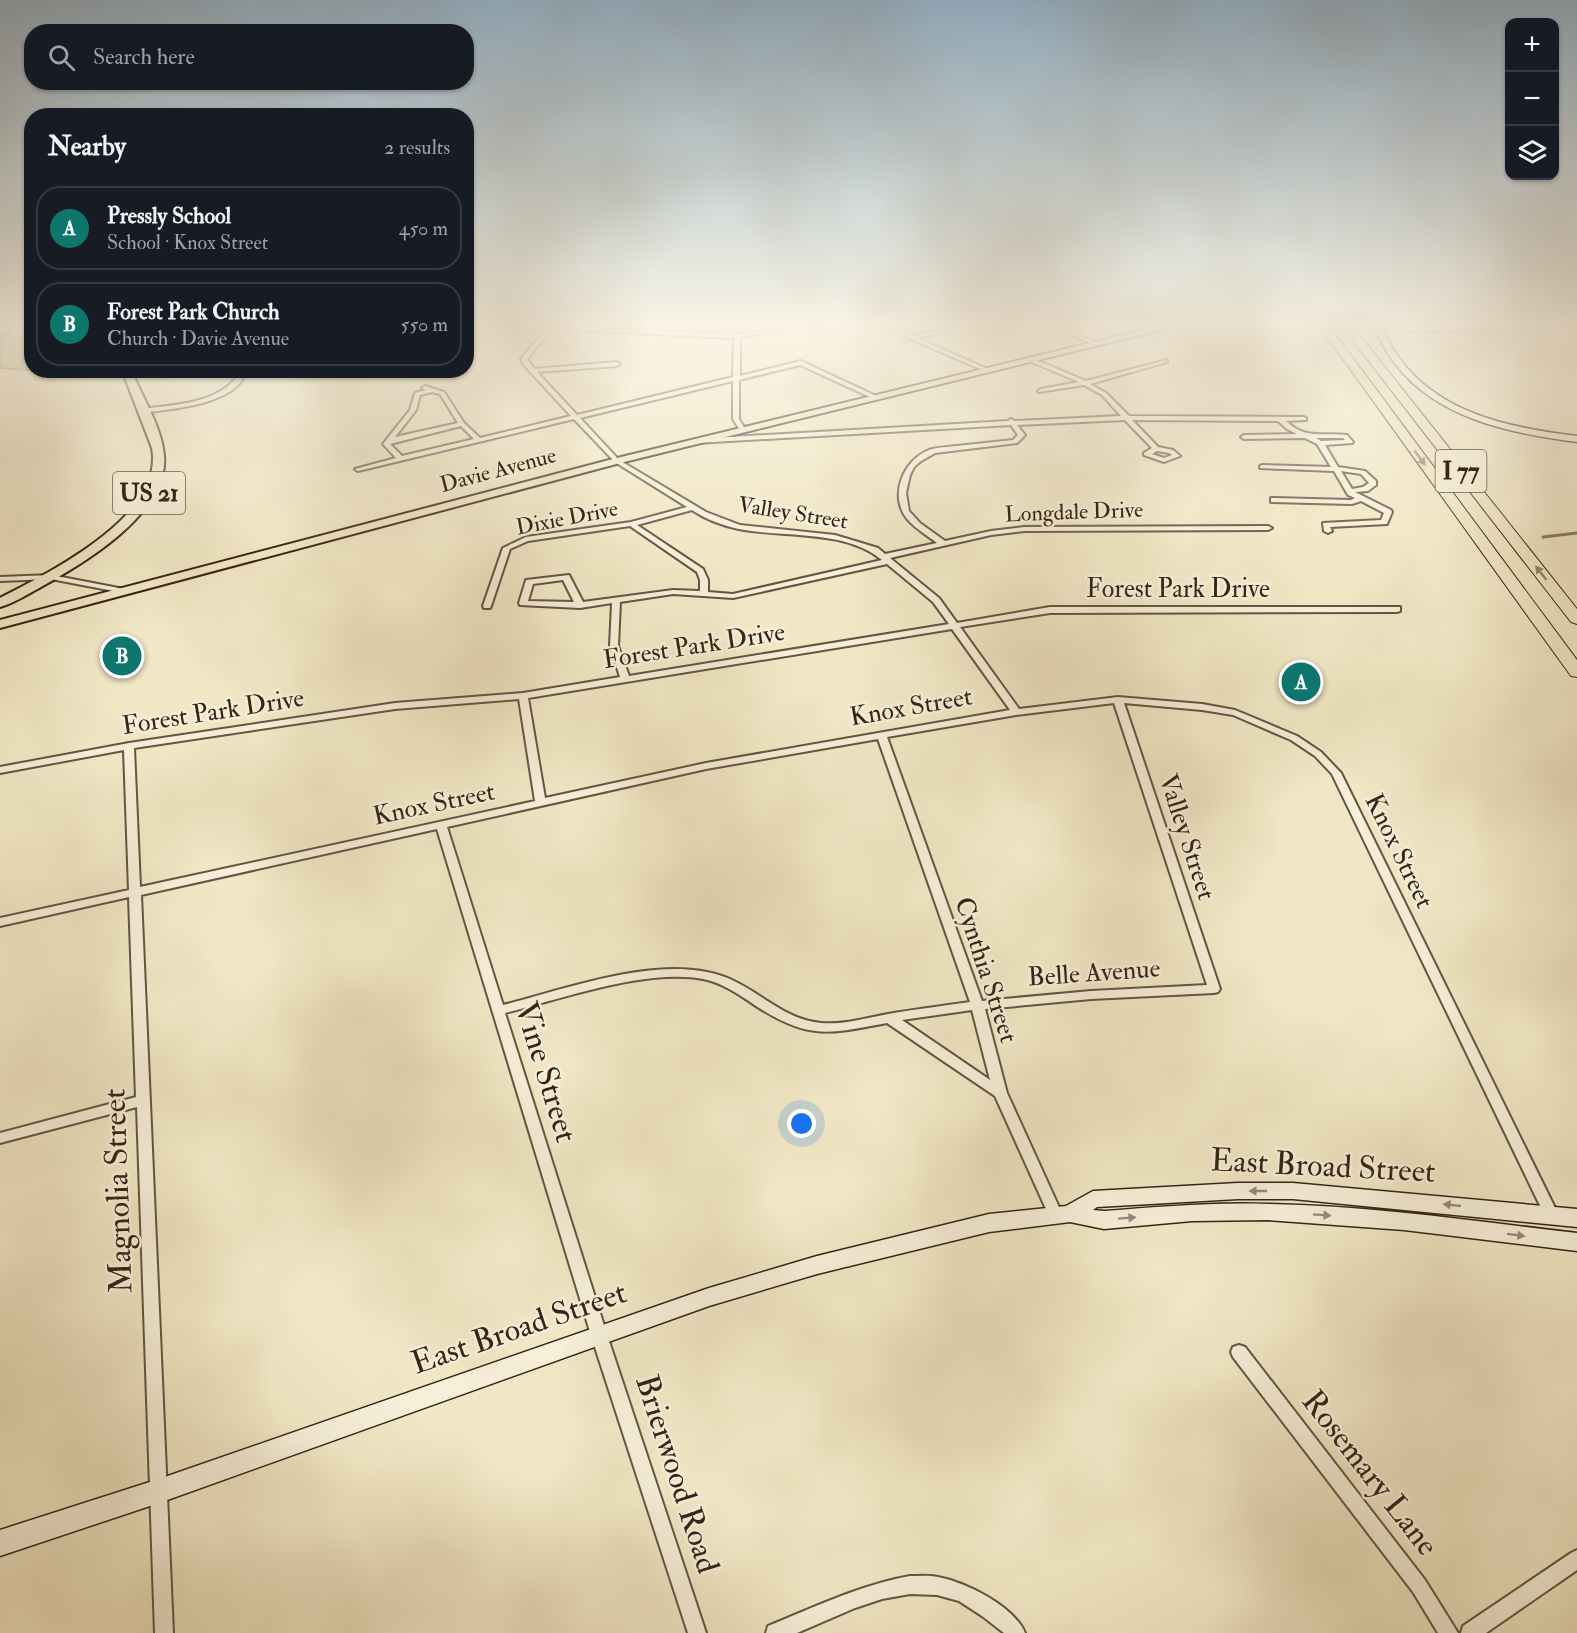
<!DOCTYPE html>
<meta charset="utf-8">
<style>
:root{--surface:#171b24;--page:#20242c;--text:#f1f3f6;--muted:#9ea1a6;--line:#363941;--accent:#0f766e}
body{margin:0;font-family:"IM FELL Double Pica",serif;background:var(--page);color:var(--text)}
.controls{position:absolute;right:18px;top:18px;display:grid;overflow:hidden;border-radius:12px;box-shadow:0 2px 4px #0004}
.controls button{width:54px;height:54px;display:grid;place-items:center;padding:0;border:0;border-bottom:2px solid var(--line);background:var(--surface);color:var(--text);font:30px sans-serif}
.you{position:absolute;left:802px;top:1124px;width:21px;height:21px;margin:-15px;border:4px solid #fff;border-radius:50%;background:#1a73e8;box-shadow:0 0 0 9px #1a73e833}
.badge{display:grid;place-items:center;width:39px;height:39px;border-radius:50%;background:var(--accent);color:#fff;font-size:20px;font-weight:700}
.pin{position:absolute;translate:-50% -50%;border:3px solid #fff;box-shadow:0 2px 6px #0006}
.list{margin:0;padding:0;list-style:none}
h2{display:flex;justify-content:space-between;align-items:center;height:78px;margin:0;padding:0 24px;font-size:26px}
h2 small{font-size:20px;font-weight:400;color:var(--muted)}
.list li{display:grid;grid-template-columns:39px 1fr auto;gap:18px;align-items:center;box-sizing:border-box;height:84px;margin:0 12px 12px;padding:0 12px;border:2px solid var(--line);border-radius:24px}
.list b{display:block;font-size:22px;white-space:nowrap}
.list p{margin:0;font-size:20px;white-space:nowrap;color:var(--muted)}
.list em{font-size:20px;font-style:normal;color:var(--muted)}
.icon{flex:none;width:33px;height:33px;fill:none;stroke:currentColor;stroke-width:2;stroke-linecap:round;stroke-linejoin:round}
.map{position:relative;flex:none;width:1577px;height:1633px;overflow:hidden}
.search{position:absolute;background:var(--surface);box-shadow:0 2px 4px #0004;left:24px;top:24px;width:450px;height:66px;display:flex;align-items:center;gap:15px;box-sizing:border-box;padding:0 21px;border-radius:24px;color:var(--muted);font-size:22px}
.panel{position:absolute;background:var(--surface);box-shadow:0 2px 4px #0004;left:24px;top:108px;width:450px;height:270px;border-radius:24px}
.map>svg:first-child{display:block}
.green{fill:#d1c6a7;stroke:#83755e;stroke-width:1.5}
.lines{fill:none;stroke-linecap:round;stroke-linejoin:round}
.stream{stroke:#7f715b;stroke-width:3}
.street-casing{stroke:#645541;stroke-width:4}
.secondary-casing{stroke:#352415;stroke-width:3}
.primary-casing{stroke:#352415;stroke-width:4}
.highway-casing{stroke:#352415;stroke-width:2}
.street{fill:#f6efd9;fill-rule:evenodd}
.secondary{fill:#f6efd9;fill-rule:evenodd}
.primary{fill:#f1e7c5;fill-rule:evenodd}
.highway{fill:#f1e7c5;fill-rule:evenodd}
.oneway{fill:#93866d}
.oneway2{fill:#968a77}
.labels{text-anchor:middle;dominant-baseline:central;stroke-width:5;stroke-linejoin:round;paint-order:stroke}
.far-street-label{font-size:22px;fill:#352415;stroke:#f6efd9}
.shield{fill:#f6efd9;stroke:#6f6150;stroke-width:1.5}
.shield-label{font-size:24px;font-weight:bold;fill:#352415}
.street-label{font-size:26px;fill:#352415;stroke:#f6efd9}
.near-street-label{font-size:32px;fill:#352415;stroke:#f6efd9}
</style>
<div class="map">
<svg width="1577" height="1633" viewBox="0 0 1577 1633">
<rect width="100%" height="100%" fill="#f1e7c5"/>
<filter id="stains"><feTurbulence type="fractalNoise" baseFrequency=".00333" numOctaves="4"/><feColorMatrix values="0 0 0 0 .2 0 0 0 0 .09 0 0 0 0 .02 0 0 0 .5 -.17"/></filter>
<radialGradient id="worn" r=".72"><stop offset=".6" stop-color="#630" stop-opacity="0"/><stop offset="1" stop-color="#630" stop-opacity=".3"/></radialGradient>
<path class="green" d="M20,325L31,358V370L0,368V339L14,326Z"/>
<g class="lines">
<path class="stream" d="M1543,537L1577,533"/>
<defs>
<g id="street">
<path d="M10,323H17L0,336V331Z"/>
<path d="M466,323L549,326L552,323H558L555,326L727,334L704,323C717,323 728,334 741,334C766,332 791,323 817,323L740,337V376L801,361L876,396V398H872L800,365L739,380V419L745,429L742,431L740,430L733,419V381L580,418L619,460L706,512L740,525L835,535L878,548L885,554L937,543C928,536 916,529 908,520C888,497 903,460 929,450C938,447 948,447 957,446C976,444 994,442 1013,440L1018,435L1011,425L696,443L693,441L696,439L1008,421L1011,419L1014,421L1121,416L1102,395L1084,385L1039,392L1038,391L1041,389L1079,382L1027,360L1026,359L1029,357L1086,381L1167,360V362L1090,384L1106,393L1129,416L1304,417L1306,418V420L1286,421C1305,440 1323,432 1347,435L1353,442L1352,443L1325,445L1338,467L1365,471L1376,481V485L1368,491L1355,492L1391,510L1392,512L1387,524L1330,527L1332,531L1328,533L1324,531L1323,523L1381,520L1384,513L1361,501L1352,504L1271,502V498H1274L1351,500L1355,498L1348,495L1334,471L1260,468V466L1262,465L1331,467L1317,444L1305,438L1244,439L1241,437L1244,435L1297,434L1287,429L1278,421L1132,420L1158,447L1173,450L1180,456L1164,462L1144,455V453L1152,448L1125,420L1017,425L1025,435L1017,443L935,453L921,461L914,467L910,475L906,493L909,511L920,523L945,541L991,531L1024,527L1268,526L1272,528L1268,530L1024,531L991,535L890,558L939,598L957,623L1050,607H1400V611L1397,612L1050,613L960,627L1019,709L1118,697L1202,704L1235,710L1297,736L1321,752L1341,773L1559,1216L1557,1220L1552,1222L1547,1220L1545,1216L1332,774L1315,756L1291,740L1233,715L1202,710L1124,703L1220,989L1218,992L1214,993L1091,999L985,1009L1007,1093L1063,1216L1061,1220L1056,1222L1051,1220L995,1096L887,1023C828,1034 809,1040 756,1006C740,995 723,983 703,979C647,968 561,999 505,1013L607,1335L706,1633H688L591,1335L437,829L141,895L173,1633H155L137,1107L0,1143V1133L136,1097L129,897L0,926V918L129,890L124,750L0,773V767L129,743L395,703L523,693L620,677L610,646L612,603L580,608L520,605L519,603L526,580L569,575L583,602L673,590L700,591V580L697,572L630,526L528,541L510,549L491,606L490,608H484L483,606L503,548L526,537L631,522L687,507L615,462L574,419L358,471L355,469L396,458L383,444L410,410L415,393L426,390L422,388L425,386L444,392L464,423L480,438L571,416L524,365L521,359L546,329L466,326ZM552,329L734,338L733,377L577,415L537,372L617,366L620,364L617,362L534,369L527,359ZM432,392L440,394L458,423L395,437L416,410L420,395ZM461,426L474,439L402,456L390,444ZM1316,438H1343L1345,440L1321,441ZM1157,451L1169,453L1172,455L1164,458L1152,454ZM1341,471L1361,474L1369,483L1363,487L1352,489ZM692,510C705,519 724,526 739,529C784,538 845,529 882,560L733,594L708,592V580L703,569L637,525ZM887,564L933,602L949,624L629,676L618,646L620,602L673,594L733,598ZM563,580L574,602L528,601L533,584ZM952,629L1010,710L706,763L545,798L528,698ZM519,699L535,801L140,887L134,748L395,709ZM1114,703L1207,985L1091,991L982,1001L887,737L1016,715ZM878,739L970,1002C943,1006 916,1009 888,1014C866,1018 843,1025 821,1023C783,1020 757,988 722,976C659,954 566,989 503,1005L447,827L706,769ZM972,1010L990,1080L902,1020Z"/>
<path d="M873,323H881L912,336L971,323H983L917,338L990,370L985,371Z"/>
<path d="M1041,323H1050L1098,343L1093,344Z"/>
<path d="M1547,323H1562L1517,332L1378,330L1375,328L1378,326L1517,328Z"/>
<path d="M242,370H248C245,374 243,379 240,383C219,406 171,409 141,413L138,411L141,409C175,405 222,404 242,370Z"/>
<path d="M51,575L124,589L128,591L124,593L51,579L0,581V577Z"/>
<path d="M1239,1345L1245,1347L1425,1580L1458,1633H1438L1413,1592L1233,1357L1231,1352L1233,1347Z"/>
<path d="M1577,1550V1570L1486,1633H1461L1463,1626L1571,1553Z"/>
<path d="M910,1576C919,1576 929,1575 938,1577C965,1582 1014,1606 1025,1633H1004L982,1616L959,1601L937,1595L910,1594L882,1599L855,1608L797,1633H766L768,1626C815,1607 860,1585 910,1576Z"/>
</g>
<g id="secondary">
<path d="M1372,323H1380C1385,333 1389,343 1395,352C1435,413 1509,428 1577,436V442C1507,433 1427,417 1387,352C1381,343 1377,333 1372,323Z"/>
<path d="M1238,1183H1293L1577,1209V1227L1293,1199H1238L1097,1207L1093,1210L1104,1211C1159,1207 1213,1202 1268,1204C1372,1206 1474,1221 1577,1233V1251L1404,1230L1268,1220L1192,1221L1104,1229L1070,1222L989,1232L817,1274L709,1306L159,1503L0,1556V1530L159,1479L709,1288L817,1256L989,1214L1066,1206L1093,1191Z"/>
</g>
<g id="primary">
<path d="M1172,323H1188L620,463L0,628V620L613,459Z"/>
<path d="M122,370H131C142,397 162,427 164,456C169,513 84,563 41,587C28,594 14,603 0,607V598C50,572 165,516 152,448Z"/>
</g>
<g id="highway">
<path d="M1317,323H1327L1577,660V677L1571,676Z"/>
<path d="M1339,323H1350L1577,609V624L1571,622Z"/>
</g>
</defs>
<use href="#street" class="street-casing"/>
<use href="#secondary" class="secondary-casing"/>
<use href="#primary" class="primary-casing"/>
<use href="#highway" class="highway-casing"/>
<use href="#street" class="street"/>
<use href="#secondary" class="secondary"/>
<use href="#primary" class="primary"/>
<use href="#highway" class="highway"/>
</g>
<defs><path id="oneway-solid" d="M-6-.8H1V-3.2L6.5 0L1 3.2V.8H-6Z" transform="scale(1.5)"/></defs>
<g class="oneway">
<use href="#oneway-solid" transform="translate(1420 458) rotate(54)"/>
<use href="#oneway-solid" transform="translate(1541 573) rotate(-128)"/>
</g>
<g class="oneway2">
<use href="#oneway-solid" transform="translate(1258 1191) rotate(180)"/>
<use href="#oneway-solid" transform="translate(1452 1205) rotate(-174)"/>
<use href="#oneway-solid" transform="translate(1322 1215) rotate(4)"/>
<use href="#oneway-solid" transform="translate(1127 1218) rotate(-4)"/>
<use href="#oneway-solid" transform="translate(1516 1235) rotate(7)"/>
</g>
<linearGradient id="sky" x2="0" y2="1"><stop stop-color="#92aec2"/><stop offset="0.59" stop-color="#f9f4e5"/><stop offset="1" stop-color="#f9f4e5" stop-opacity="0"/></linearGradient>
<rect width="1577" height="552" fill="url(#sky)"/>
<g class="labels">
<g class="far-street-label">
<text transform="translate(498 470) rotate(-15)">Davie Avenue</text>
<text transform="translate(1074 512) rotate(-2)">Longdale Drive</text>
<text transform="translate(793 513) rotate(9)">Valley Street</text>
<text transform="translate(567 518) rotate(-11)">Dixie Drive</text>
</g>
<g class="shield">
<rect x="1435.5" y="450" width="51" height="42" rx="4.5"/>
<rect x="113" y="472" width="72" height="42" rx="4.5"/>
</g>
<g class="shield-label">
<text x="1461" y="471">I 77</text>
<text x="149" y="493">US 21</text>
</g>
<g class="street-label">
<text x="1178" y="589">Forest Park Drive</text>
<text transform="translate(694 646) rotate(-9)">Forest Park Drive</text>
<text transform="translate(911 707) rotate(-10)">Knox Street</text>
<text transform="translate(213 712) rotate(-9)">Forest Park Drive</text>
<text transform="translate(434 804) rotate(-12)">Knox Street</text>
<text transform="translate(1187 837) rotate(72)">Valley Street</text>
<text transform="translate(1399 851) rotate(64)">Knox Street</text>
<text transform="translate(986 970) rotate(72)">Cynthia Street</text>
<text transform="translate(1094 973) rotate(-4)">Belle Avenue</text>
</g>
<g class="near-street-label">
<text transform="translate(546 1072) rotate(73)">Vine Street</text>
<text transform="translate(1323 1166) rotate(3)">East Broad Street</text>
<text transform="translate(118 1191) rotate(-92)">Magnolia Street</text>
<text transform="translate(519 1328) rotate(-19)">East Broad Street</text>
<text transform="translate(1370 1473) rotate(52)">Rosemary Lane</text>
<text transform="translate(677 1474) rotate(72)">Brierwood Road</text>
</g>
</g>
<rect width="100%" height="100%" filter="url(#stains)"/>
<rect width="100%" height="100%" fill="url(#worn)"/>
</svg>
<div class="controls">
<button>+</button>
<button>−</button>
<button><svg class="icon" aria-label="layers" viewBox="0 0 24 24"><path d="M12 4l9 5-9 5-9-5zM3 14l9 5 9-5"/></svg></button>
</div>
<div class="you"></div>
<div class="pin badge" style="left:1301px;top:682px">A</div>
<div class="pin badge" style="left:122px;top:656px">B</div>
<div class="search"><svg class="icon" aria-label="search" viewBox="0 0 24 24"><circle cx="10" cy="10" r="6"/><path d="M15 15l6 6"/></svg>Search here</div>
<section class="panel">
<h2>Nearby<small>2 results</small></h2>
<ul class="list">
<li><span class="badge">A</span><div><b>Pressly School</b><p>School · Knox Street</p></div><em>450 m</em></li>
<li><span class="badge">B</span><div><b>Forest Park Church</b><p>Church · Davie Avenue</p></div><em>550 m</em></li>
</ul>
</section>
</div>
